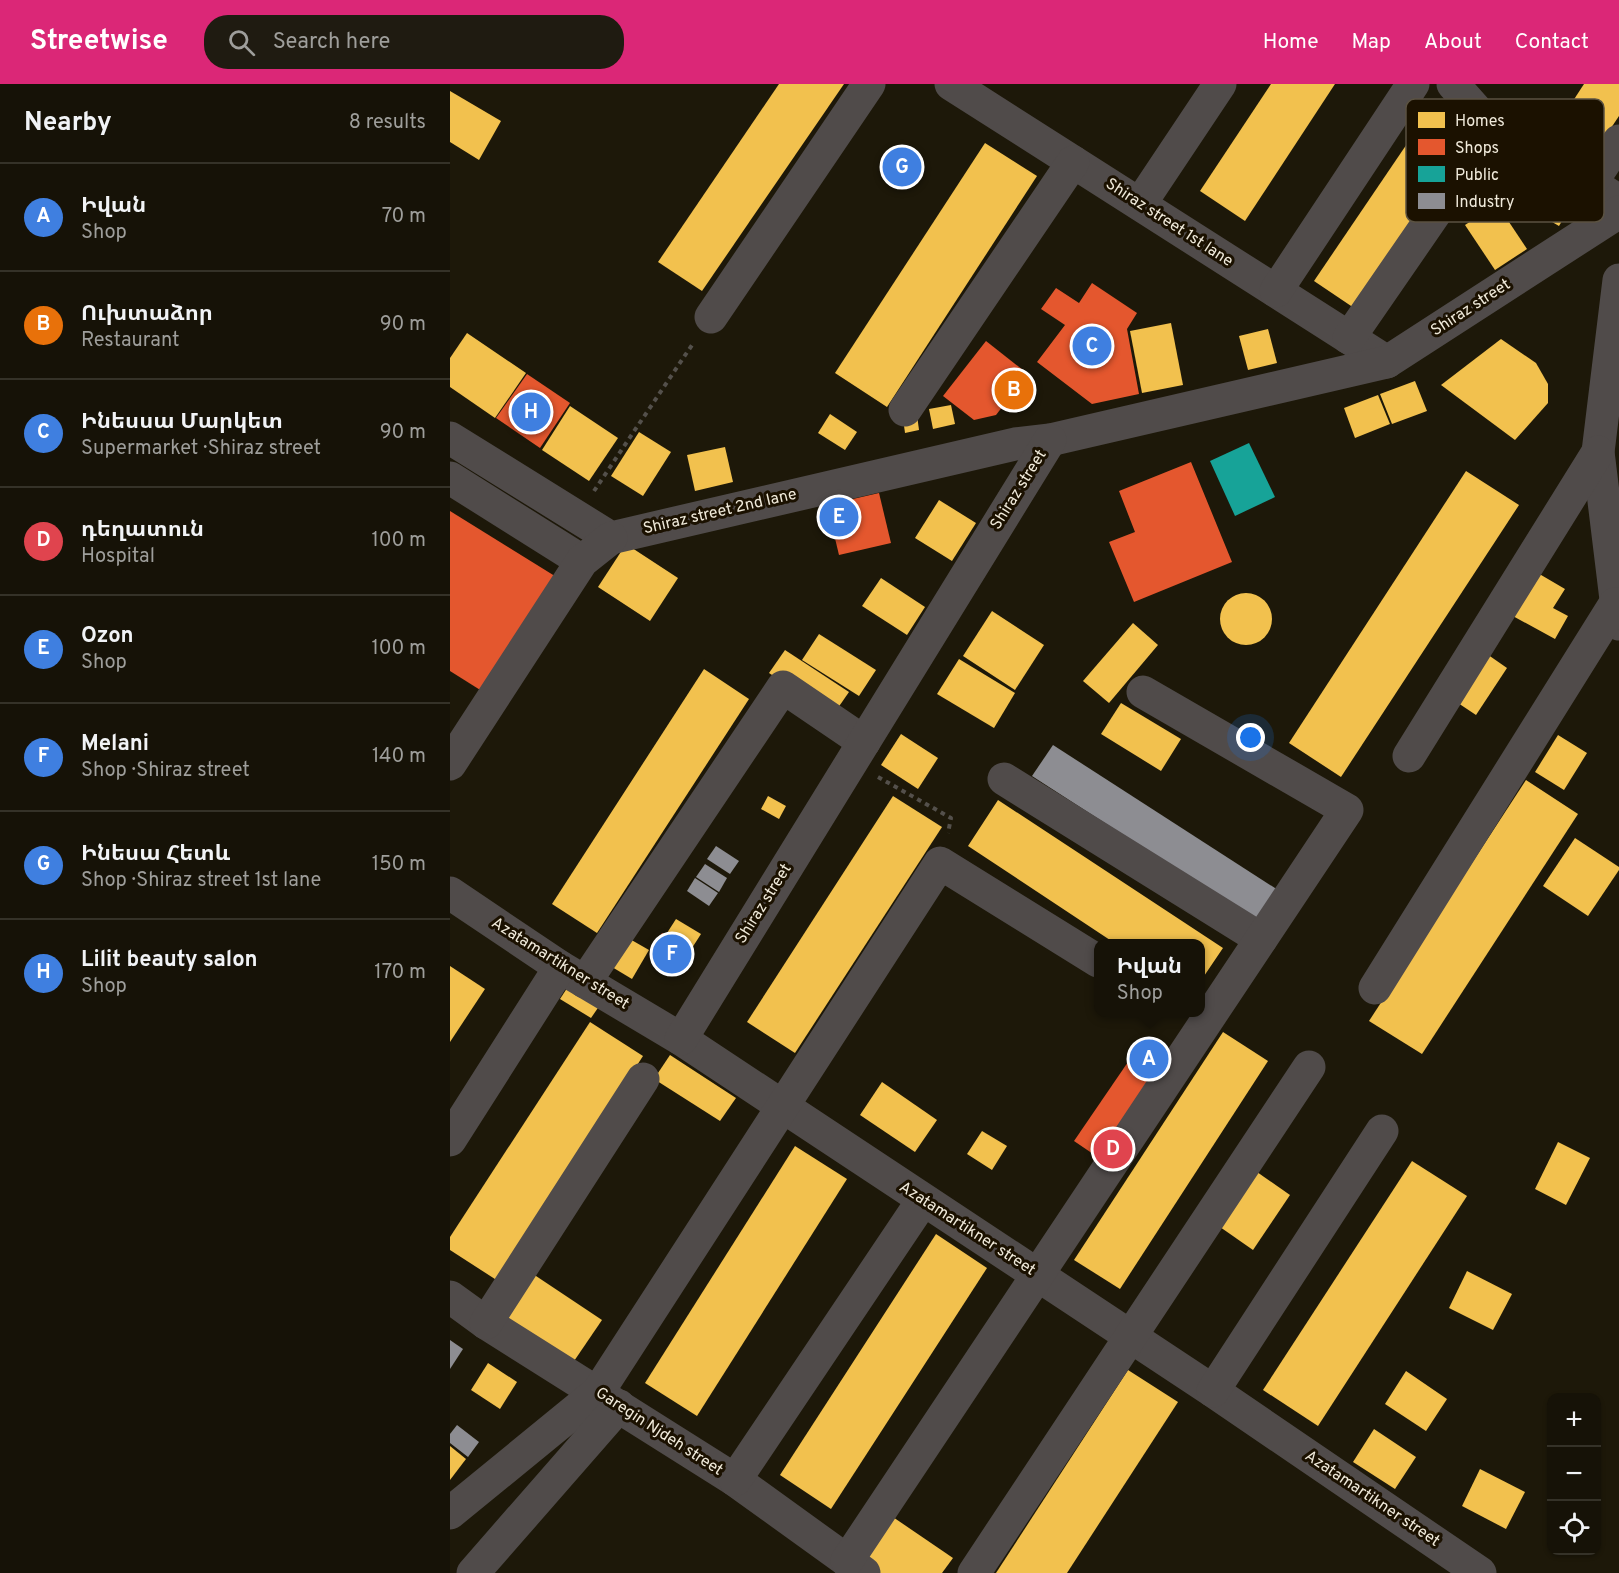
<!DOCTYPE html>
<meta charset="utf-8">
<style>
:root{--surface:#161207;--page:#1f1b11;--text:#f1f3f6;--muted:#9e9e9b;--line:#353228;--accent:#db2777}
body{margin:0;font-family:Overpass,"Noto Sans Armenian",sans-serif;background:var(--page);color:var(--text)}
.controls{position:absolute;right:18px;bottom:18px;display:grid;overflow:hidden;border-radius:12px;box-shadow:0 2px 4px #0004}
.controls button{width:54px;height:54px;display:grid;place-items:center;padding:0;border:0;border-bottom:2px solid var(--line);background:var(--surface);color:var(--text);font:30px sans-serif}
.you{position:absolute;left:801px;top:654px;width:21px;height:21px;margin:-15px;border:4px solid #fff;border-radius:50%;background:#1a73e8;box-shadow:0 0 0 9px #1a73e833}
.badge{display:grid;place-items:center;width:39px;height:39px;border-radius:50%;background:var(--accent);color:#fff;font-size:20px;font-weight:700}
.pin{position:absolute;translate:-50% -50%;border:3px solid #fff;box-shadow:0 2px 6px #0006}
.popup{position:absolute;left:644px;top:855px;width:111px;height:78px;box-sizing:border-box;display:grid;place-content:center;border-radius:12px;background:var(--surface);filter:drop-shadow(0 2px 4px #0005);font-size:20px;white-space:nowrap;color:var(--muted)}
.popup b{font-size:22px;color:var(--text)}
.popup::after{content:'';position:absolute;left:50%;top:100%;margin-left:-12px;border:12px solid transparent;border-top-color:var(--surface)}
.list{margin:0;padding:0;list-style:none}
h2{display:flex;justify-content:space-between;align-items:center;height:78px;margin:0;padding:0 24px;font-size:26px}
h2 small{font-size:20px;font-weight:400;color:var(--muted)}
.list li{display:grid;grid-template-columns:39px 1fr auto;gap:18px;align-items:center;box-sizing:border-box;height:108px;padding:0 24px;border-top:2px solid var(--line)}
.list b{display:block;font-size:22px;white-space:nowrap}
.list p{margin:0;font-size:20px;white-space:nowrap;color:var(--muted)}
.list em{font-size:20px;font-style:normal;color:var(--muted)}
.icon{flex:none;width:33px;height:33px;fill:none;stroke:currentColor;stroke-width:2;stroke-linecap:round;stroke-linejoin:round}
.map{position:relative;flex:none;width:1169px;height:1489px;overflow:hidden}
header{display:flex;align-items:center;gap:36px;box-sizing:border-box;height:84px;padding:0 30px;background:var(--accent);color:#fff}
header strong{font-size:28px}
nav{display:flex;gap:33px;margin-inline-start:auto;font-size:21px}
.search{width:420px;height:54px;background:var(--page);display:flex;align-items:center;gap:15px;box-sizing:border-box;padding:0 21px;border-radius:24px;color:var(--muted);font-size:22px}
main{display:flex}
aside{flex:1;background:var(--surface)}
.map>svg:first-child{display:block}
.homes{fill:#f2c14e}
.shops{fill:#e4572e}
.public{fill:#17a398}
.industry{fill:#8d8d92}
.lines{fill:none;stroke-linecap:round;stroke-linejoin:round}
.path{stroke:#54504b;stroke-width:4;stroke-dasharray:4.5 4.5;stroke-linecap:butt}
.minor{stroke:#504b4a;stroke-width:33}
.labels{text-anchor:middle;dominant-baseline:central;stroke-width:6;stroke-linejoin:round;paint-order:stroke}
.street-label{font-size:16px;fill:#f0eada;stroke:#1b1100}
.key{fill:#1b1100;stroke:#5b5241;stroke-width:1.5}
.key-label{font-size:16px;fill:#f0eada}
</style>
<header>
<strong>Streetwise</strong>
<div class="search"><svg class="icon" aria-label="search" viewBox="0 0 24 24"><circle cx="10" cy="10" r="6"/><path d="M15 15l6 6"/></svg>Search here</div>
<nav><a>Home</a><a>Map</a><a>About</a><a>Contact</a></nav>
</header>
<main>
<aside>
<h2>Nearby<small>8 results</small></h2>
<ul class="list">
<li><span class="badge" style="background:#3f7fe0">A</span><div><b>Իվան</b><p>Shop</p></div><em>70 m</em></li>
<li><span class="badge" style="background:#e8710a">B</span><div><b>Ուխտաձոր</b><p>Restaurant</p></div><em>90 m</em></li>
<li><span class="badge" style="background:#3f7fe0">C</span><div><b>Ինեսսա Մարկետ</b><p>Supermarket · Shiraz street</p></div><em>90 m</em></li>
<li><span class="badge" style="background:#e0444e">D</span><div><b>դեղատուն</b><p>Hospital</p></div><em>100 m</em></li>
<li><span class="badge" style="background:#3f7fe0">E</span><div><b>Ozon</b><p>Shop</p></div><em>100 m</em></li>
<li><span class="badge" style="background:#3f7fe0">F</span><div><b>Melani</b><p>Shop · Shiraz street</p></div><em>140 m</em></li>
<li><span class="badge" style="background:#3f7fe0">G</span><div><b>Ինեսա Հետև</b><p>Shop · Shiraz street 1st lane</p></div><em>150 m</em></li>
<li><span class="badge" style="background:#3f7fe0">H</span><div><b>Lilit beauty salon</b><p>Shop</p></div><em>170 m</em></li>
</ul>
</aside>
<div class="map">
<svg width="1169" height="1489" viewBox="0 0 1169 1489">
<rect width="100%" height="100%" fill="#1d1809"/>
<g class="homes">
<path d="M329,0H394L252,207L208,178Z"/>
<path d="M821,0H885L795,137L750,107Z"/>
<path d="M1134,0H1169V32L1145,68L1106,43Z"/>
<path d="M0,7L51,37L29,76L0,58Z"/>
<path d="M984,20L1030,51L910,228L864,197Z"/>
<path d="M535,59L587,92L437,323L385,289Z"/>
<path d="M1057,66L1129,108L1109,142L1057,112L1062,103L1042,92Z"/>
<path d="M1047,120L1077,165L1045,186L1015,141Z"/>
<path d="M721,239L733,301L692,309L680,247Z"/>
<path d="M818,245L827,279L798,286L789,252Z"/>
<path d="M17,249L76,289L45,334L0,303V274Z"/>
<path d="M1051,255L1086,279L1098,300V319L1065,356L991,301Z"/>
<path d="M965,297L977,327L942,340L930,310Z"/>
<path d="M928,311L940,340L905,354L894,324Z"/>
<path d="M501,321L505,340L483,345L479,325Z"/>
<path d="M120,322L168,354L139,397L92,366Z"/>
<path d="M380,330L407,348L395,366L368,349Z"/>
<path d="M467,331L469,346L455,349L453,334Z"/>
<path d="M189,348L221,368L193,412L161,392Z"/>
<path d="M275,363L283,398L245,407L237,371Z"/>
<path d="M1016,387L1069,421L891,693L839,659Z"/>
<path d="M489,416L526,439L502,477L465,454Z"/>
<path d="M176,460L228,494L200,537L148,503Z"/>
<path d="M1086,488L1115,505L1103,524L1118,532L1105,555L1061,531Z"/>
<path d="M431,494L475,523L457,551L412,522Z"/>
<circle cx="796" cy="535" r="26"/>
<path d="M542,527L594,561L565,606L513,572Z"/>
<path d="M683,539L708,561L659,619L633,597Z"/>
<path d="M369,550L426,586L409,612L352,576Z"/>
<path d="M335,566L399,608L383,631L319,589Z"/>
<path d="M1034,568L1057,584L1026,631L1002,615Z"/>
<path d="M509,575L565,609L544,644L487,610Z"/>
<path d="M254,585L299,615L147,849L102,820Z"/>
<path d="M671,619L731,655L711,687L651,650Z"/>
<path d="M451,650L488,674L468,705L431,681Z"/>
<path d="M1108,651L1137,669L1114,706L1085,688Z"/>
<path d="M1076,696L1128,730L972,970L919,937Z"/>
<path d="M318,712L336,722L329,735L311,725Z"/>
<path d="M443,712L492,743L345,969L297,938Z"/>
<path d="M548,716L773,864L750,898V860H666L518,762Z"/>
<path d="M1125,754L1169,783V786L1138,832L1093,802Z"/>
<path d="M226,835L251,850L242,864L217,849Z"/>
<path d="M178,854L199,866L182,895L162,883Z"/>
<path d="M0,882L35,905L0,958Z"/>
<path d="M123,895L154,915L141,934L110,915Z"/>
<path d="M140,938L193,972L48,1197L0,1166V1153Z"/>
<path d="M773,948L818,977L670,1205L624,1176Z"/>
<path d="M220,971L286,1014L270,1037L204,995Z"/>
<path d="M432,998L487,1036L465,1068L410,1031Z"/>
<path d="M532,1047L557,1062L542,1086L517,1070Z"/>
<path d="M1108,1058L1140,1074L1116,1121L1085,1105Z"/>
<path d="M345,1062L397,1095L247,1332L195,1299Z"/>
<path d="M962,1077L1017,1112L868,1342L813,1306Z"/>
<path d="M807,1088L840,1111L803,1166L770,1143Z"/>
<path d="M486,1150L537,1184L381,1425L330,1391Z"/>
<path d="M1017,1187L1062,1210L1043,1246L999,1224Z"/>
<path d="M83,1190L152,1236L120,1283L51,1238Z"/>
<path d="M38,1279L67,1298L50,1325L21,1306Z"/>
<path d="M678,1286L728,1318L617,1489H546Z"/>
<path d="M956,1287L997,1315L976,1347L935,1320Z"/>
<path d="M924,1345L966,1373L945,1405L903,1378Z"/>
<path d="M0,1362L16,1375L0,1396Z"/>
<path d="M1030,1385L1075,1408L1056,1445L1012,1422Z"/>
<path d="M437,1429L503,1474L492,1489H423L405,1477Z"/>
</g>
<g class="shops">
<path d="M642,199L687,229L677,245L689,310L642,320L587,278L615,241L591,225L606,204L629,219Z"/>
<path d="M536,257L578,290L546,331L524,336L493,312Z"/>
<path d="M77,290L120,319L90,364L46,334Z"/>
<path d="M741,378L782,478L684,518L659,458L685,448L669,407Z"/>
<path d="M429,409L441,459L389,471L377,421Z"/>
<path d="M0,427L108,494L35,609L0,587Z"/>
<path d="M212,849L240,866L231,882L203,865Z"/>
<path d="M692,961L714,976L705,988L684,976Z"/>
<path d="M678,978L706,997L652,1076L624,1057Z"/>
</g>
<path class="public" d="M799,359L825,413L785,432L760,377Z"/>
<g class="industry">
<path d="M603,661L828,806L808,838L582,692Z"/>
<path d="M266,762L289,777L280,790L257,775Z"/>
<path d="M255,780L277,794L269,808L246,793Z"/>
<path d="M245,794L268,809L259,822L237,807Z"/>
<path d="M0,1256L13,1265L0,1285Z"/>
<path d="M7,1341L29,1358L18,1373L0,1359V1350Z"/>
</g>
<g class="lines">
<g class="path">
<path d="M144,407L244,258"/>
<path d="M428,693L501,734L498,749"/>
</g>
<g class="minor">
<path d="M501,0L937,278"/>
<path d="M1003,0L1043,45L1141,99L1169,117"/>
<path d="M1141,99L1169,57"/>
<path d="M690,120L770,0"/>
<path d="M826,207L963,0"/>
<path d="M261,233L419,0"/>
<path d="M899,254L1043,45"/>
<path d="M455,326L623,78"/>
<path d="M0,354L161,454L565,360L600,356L937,278L1169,128"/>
<path d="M0,394L132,477"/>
<path d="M1169,540L1148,368L1169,196"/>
<path d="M959,672L1148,368"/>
<path d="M0,680L132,477L161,454"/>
<path d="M554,695L811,855"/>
<path d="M0,809L110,883L231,955L763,1307L1030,1489"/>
<path d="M135,898L333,603L414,658"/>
<path d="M925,904L1165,520"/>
<path d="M231,955L600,356"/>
<path d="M0,1056L110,883"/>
<path d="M0,1213L36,1239L285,1396L414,1489"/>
<path d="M36,1239L193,995"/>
<path d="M763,1307L932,1047"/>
<path d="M285,1396L473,1116"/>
<path d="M0,1429L148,1308L490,779L648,877"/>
<path d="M397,1477L897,726L693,608"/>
<path d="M23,1489L169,1322"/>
<path d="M524,1489L859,983"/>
</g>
</g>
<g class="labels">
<g class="street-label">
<text transform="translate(719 139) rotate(33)">Shiraz street 1st lane</text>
<text transform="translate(1021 224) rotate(-33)">Shiraz street</text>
<text transform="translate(569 406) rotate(-58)">Shiraz street</text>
<text transform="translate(270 428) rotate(-13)">Shiraz street 2nd lane</text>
<text transform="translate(314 820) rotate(-58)">Shiraz street</text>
<text transform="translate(110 880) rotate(32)">Azatamartikner street</text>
<text transform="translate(517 1145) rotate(33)">Azatamartikner street</text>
<text transform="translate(209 1348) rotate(33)">Garegin Njdeh street</text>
<text transform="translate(922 1415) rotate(34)">Azatamartikner street</text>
</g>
</g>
<rect x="956" y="15" width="198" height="123" rx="9" class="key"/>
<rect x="968" y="28" width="27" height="16" fill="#f2c14e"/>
<rect x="968" y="55" width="27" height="16" fill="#e4572e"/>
<rect x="968" y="82" width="27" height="16" fill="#17a398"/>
<rect x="968" y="109" width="27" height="16" fill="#8d8d92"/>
<g class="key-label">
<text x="1005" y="42">Homes</text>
<text x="1005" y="69">Shops</text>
<text x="1005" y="96">Public</text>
<text x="1005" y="123">Industry</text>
</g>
</svg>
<div class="controls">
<button>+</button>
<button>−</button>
<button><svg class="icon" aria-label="locate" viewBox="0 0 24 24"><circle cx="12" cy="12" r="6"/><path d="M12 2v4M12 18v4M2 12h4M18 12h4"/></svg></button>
</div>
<div class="you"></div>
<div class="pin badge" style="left:699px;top:975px;background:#3f7fe0">A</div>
<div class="popup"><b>Իվան</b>Shop</div>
<div class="pin badge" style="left:564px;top:306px;background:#e8710a">B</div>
<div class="pin badge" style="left:642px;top:262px;background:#3f7fe0">C</div>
<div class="pin badge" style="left:663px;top:1065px;background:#e0444e">D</div>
<div class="pin badge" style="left:389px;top:433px;background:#3f7fe0">E</div>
<div class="pin badge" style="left:222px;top:870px;background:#3f7fe0">F</div>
<div class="pin badge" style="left:452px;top:83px;background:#3f7fe0">G</div>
<div class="pin badge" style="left:81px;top:328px;background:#3f7fe0">H</div>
</div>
</main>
